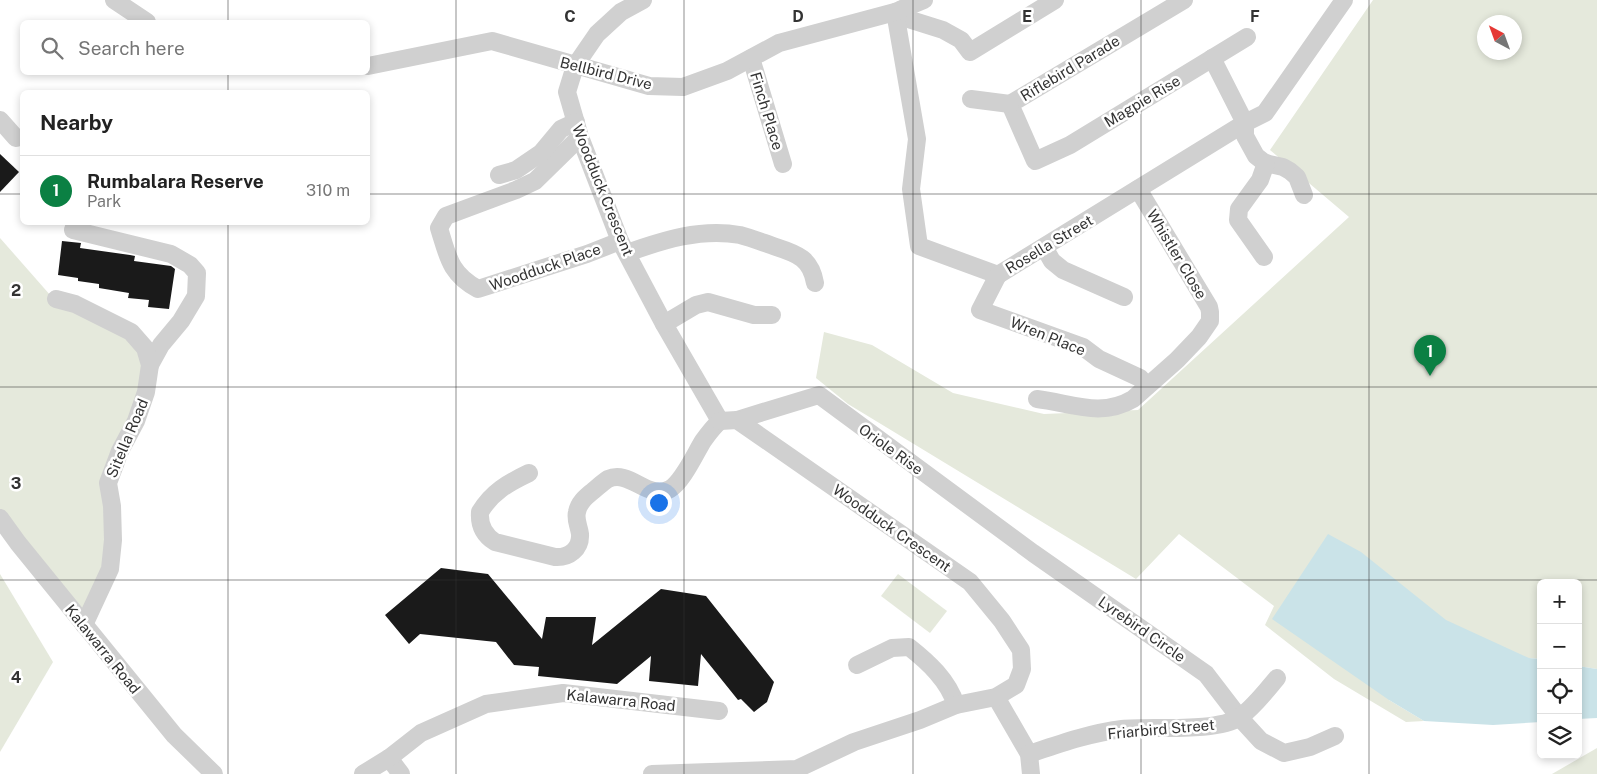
<!DOCTYPE html>
<meta charset="utf-8">
<style>
:root{--surface:#fff;--page:#f2f2f2;--text:#222;--muted:#767676;--line:#e0e0e0;--accent:#0b8043}
body{margin:0;font-family:"Public Sans",sans-serif;background:var(--page);color:var(--text)}
.controls{position:absolute;right:15px;bottom:15px;display:grid;overflow:hidden;border-radius:8px;box-shadow:0 2px 8px #0003}
.controls button{width:45px;height:45px;display:grid;place-items:center;padding:0;border:0;border-bottom:1px solid var(--line);background:var(--surface);color:var(--text);font:25px sans-serif}
.compass{position:absolute;left:1477px;top:15px;width:45px;height:45px;border-radius:50%;background:var(--surface);box-shadow:0 2px 8px #0003;rotate:319deg}
.you{position:absolute;left:658px;top:502px;width:18px;height:18px;margin:-12px;border:4px solid #fff;border-radius:50%;background:#1a73e8;box-shadow:0 0 0 8px #1a73e833}
.badge{display:grid;place-items:center;width:32px;height:32px;border-radius:50%;background:var(--accent);color:#fff;font-size:16px;font-weight:700}
.pin{position:absolute;translate:-50% -41px;filter:drop-shadow(0 1px 2px #0008)}
.pin::after{content:'';position:absolute;top:26px;width:18px;height:15px;background:inherit;clip-path:polygon(0 0,100% 0,50% 100%)}
.list{margin:0;padding:0;list-style:none}
h2{display:flex;justify-content:space-between;align-items:center;height:65px;margin:0;padding:0 20px;font-size:21px}
h2 small{font-size:16px;font-weight:400;color:var(--muted)}
.list li{display:grid;grid-template-columns:32px 1fr auto;gap:15px;align-items:center;box-sizing:border-box;height:70px;padding:0 20px;border-top:1px solid var(--line)}
.list b{display:block;font-size:19px;white-space:nowrap}
.list p{margin:0;font-size:16px;white-space:nowrap;color:var(--muted)}
.list em{font-size:16px;font-style:normal;color:var(--muted)}
.icon{flex:none;width:28px;height:28px;fill:none;stroke:currentColor;stroke-width:2;stroke-linecap:round;stroke-linejoin:round}
.map{position:relative;flex:none;width:1597px;height:774px;overflow:hidden}
.search{position:absolute;background:var(--surface);box-shadow:0 2px 8px #0003;left:20px;top:20px;width:350px;height:55px;display:flex;align-items:center;gap:12px;box-sizing:border-box;padding:0 18px;border-radius:8px;color:var(--muted);font-size:19px}
.panel{position:absolute;background:var(--surface);box-shadow:0 2px 8px #0003;left:20px;top:90px;width:350px;height:135px;border-radius:8px}
.map>svg:first-child{display:block}
.green{fill:#e5e9dc;fill-rule:evenodd}
.water{fill:#cae3e8}
.building{fill:#1a1a1a}
.lines{fill:none;stroke-linecap:round;stroke-linejoin:round}
.minor{stroke:#d0d0d0;stroke-width:18}
.grid{fill:none;stroke:#333;stroke-width:1;stroke-opacity:0.55}
.labels{text-anchor:middle;dominant-baseline:central;stroke-width:5;stroke-linejoin:round;paint-order:stroke}
.street-label{font-size:15px;fill:#333;stroke:#fff}
.grid-label{font-size:16px;text-anchor:middle;font-weight:bold;fill:#333;stroke:#fff;stroke-width:5;stroke-linejoin:round;paint-order:stroke}
</style>
<div class="map">
<svg width="1597" height="774" viewBox="0 0 1597 774">
<rect width="100%" height="100%" fill="#fff"/>
<g class="green">
<path d="M1373,0H1597V669L1578,666V583H1541V659L1530,658L1389,700L1424,721L1406,722L1334,679L1265,625L1274,606L1179,534L1136,579L848,404L816,378L824,332L872,345L953,393L1044,414L1138,410L1349,217L1270,150ZM1484,22H1514V52H1484Z"/>
<path d="M0,238L58,304L131,332L150,365L108,483L113,540L84,625L0,518Z"/>
<path d="M0,574L53,662L0,752Z"/>
<path d="M898,574L947,611L930,633L881,596Z"/>
<path d="M1597,748V774H1552Z"/>
</g>
<g class="water">
<path d="M1328,534L1361,552L1446,620L1529,658L1541,659V722L1493,725L1424,721L1389,700L1272,619Z"/>
<path d="M1578,666L1597,669V718L1578,719Z"/>
</g>
<g class="building">
<path d="M0,154L19,172L0,192Z"/>
<path d="M62,241L81,243L80,248L130,255L135,256L134,261L171,266L175,269L169,309L148,307L149,300L128,298L129,293L99,288V284L78,281V278L58,275Z"/>
<path d="M441,568L488,574L542,639L546,617H596L592,645L661,589L706,596L774,682L767,702L754,712L741,699L738,700L701,654L698,686L649,681L651,656L617,684L538,676L539,667L514,665L496,642L420,634L409,644L385,615Z"/>
</g>
<g class="lines">
<g class="minor">
<path d="M114,0L147,22"/>
<path d="M643,0L621,12L597,34L575,66L567,92L580,137L620,241L664,324L720,421"/>
<path d="M1184,0L1010,104L1035,161L1070,145L1247,37"/>
<path d="M902,9L903,13L908,19L943,30L961,40L970,52L1055,0"/>
<path d="M895,12L917,139L911,189L919,246L998,275L1245,123L1265,113L1344,0"/>
<path d="M751,58L783,164"/>
<path d="M1212,58L1245,123V136L1256,156L1265,163L1283,167L1290,171L1297,177L1304,195"/>
<path d="M368,66L492,41L649,86L683,87L727,71L779,43L895,12L924,0"/>
<path d="M971,99L1010,104"/>
<path d="M0,120L16,138"/>
<path d="M580,137L535,181L516,190L446,216L439,228C448,257 450,274 478,289L587,254L620,241"/>
<path d="M499,175L516,170L541,153L561,129L576,122"/>
<path d="M73,230L171,254L190,265L197,273L196,296L181,321L161,345L150,365"/>
<path d="M1044,247L1052,261L1063,270L1124,297"/>
<path d="M627,253C663,240 701,228 740,235C752,238 764,243 776,247C798,254 811,259 815,283"/>
<path d="M1264,257L1238,220L1239,209L1260,180L1266,163"/>
<path d="M998,275L980,310L1083,347L1099,359L1140,378L1147,386"/>
<path d="M56,299L75,304L131,332L145,348L150,365L146,392L136,421L120,451L108,483L112,506L113,540L110,569L84,625"/>
<path d="M664,324L696,305L708,302L754,315H772"/>
<path d="M1037,399C1071,403 1101,418 1133,399L1177,360L1199,337L1210,321V312L1209,307L1138,189"/>
<path d="M737,420L819,395L1033,553L1206,674L1239,717L1261,741L1284,753L1310,747L1335,736"/>
<path d="M529,473C508,483 492,492 480,512C479,525 484,535 495,542L555,557C569,558 581,549 580,534C579,526 575,520 577,512C579,502 586,497 593,491C598,487 603,482 608,479C630,469 648,501 670,489C683,481 695,454 703,441C708,434 713,427 720,421"/>
<path d="M0,518L18,543L174,735L214,774"/>
<path d="M857,665L892,648L909,647C928,662 948,680 956,705"/>
<path d="M996,697L1029,754L1031,774"/>
<path d="M1029,754C1059,744 1090,733 1122,729C1151,726 1216,733 1240,717C1254,707 1266,691 1277,678"/>
<path d="M389,758L401,774"/>
<path d="M363,774L389,758L421,733L486,704L563,693L719,711"/>
<path d="M652,774L797,769L854,742L920,720L956,705L996,697L1016,685L1022,669L1021,650L1002,621L970,582L737,420L720,421"/>
</g>
</g>
<path class="grid" d="M228,0V22M456,0V774M684,0V774M913,0V774M1141,0V774M1369,0V774M228,72V92M0,194H22M368,194H1597M228,222V774M0,387H1597M0,580H1597"/>
<g class="labels">
<g class="street-label">
<text transform="translate(1070 68) rotate(-31)">Riflebird Parade</text>
<text transform="translate(606 73) rotate(14)">Bellbird Drive</text>
<text transform="translate(1142 101) rotate(-31)">Magpie Rise</text>
<text transform="translate(767 111) rotate(73)">Finch Place</text>
<text transform="translate(603 190) rotate(68)">Woodduck Crescent</text>
<text transform="translate(1049 244) rotate(-31)">Rosella Street</text>
<text transform="translate(1177 254) rotate(59)">Whistler Close</text>
<text transform="translate(545 267) rotate(-19)">Woodduck Place</text>
<text transform="translate(1048 336) rotate(22)">Wren Place</text>
<text transform="translate(127 438) rotate(-67)">Sitella Road</text>
<text transform="translate(891 449) rotate(36)">Oriole Rise</text>
<text transform="translate(892 528) rotate(35)">Woodduck Crescent</text>
<text transform="translate(1142 629) rotate(35)">Lyrebird Circle</text>
<text transform="translate(103 649) rotate(51)">Kalawarra Road</text>
<text transform="translate(621 700) rotate(6)">Kalawarra Road</text>
<text transform="translate(1161 729) rotate(-5)">Friarbird Street</text>
</g>
</g>
<g class="grid-label">
<text x="570" y="22">C</text>
<text x="798" y="22">D</text>
<text x="1027" y="22">E</text>
<text x="1255" y="22">F</text>
<text x="16" y="296">2</text>
<text x="16" y="489">3</text>
<text x="16" y="683">4</text>
</g>
</svg>
<div class="controls">
<button>+</button>
<button>−</button>
<button><svg class="icon" aria-label="locate" viewBox="0 0 24 24"><circle cx="12" cy="12" r="6"/><path d="M12 2v4M12 18v4M2 12h4M18 12h4"/></svg></button>
<button><svg class="icon" aria-label="layers" viewBox="0 0 24 24"><path d="M12 4l9 5-9 5-9-5zM3 14l9 5 9-5"/></svg></button>
</div>
<svg class="compass" viewBox="-18 -18 36 36"><path d="M0-13l5 13h-10z" fill="#e53935"/><path d="M0 13l5-13h-10z" fill="#767676"/></svg>
<div class="you"></div>
<div class="pin badge" style="left:1430px;top:376px">1</div>
<div class="search"><svg class="icon" aria-label="search" viewBox="0 0 24 24"><circle cx="10" cy="10" r="6"/><path d="M15 15l6 6"/></svg>Search here</div>
<section class="panel">
<h2>Nearby<small></small></h2>
<ul class="list">
<li><span class="badge">1</span><div><b>Rumbalara Reserve</b><p>Park</p></div><em>310 m</em></li>
</ul>
</section>
</div>
